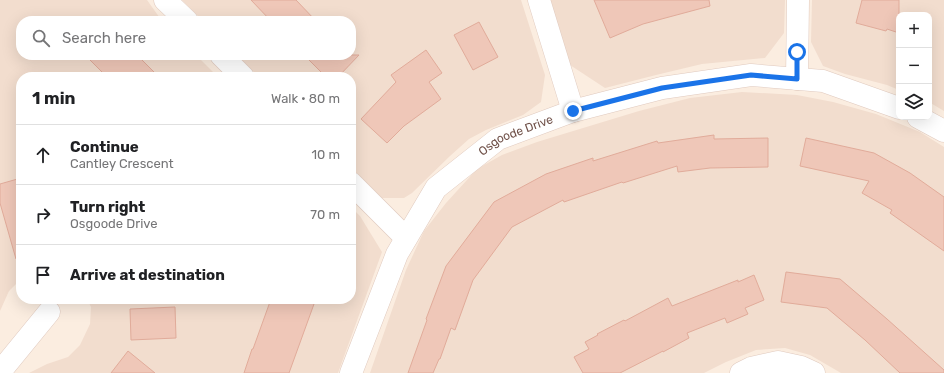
<!DOCTYPE html>
<meta charset="utf-8">
<style>
:root{--surface:#fff;--page:#f6f6f6;--text:#202124;--muted:#757577;--line:#e0e0e0}
body{margin:0;font-family:Rubik,sans-serif;background:var(--page);color:var(--text)}
.controls{position:absolute;right:12px;top:12px;display:grid;overflow:hidden;border-radius:8px;box-shadow:0 4px 16px #0002}
.controls button{width:36px;height:36px;display:grid;place-items:center;padding:0;border:0;border-bottom:1px solid var(--line);background:var(--surface);color:var(--text);font:20px sans-serif}
.stop{position:absolute;width:12px;height:12px;margin:-9px;border:3px solid #1a73e8;border-radius:50%;background:#fff}
.stop.end{background:#1a73e8;border-color:#fff;box-shadow:0 1px 4px #0008}
.list{margin:0;padding:0;list-style:none}
h2{display:flex;justify-content:space-between;align-items:center;height:52px;margin:0;padding:0 16px;font-size:17px}
h2 small{font-size:13px;font-weight:400;color:var(--muted)}
.list li{display:grid;grid-template-columns:26px 1fr auto;gap:12px;align-items:center;box-sizing:border-box;height:60px;padding:0 16px;border-top:1px solid var(--line)}
.list b{display:block;font-size:15px;white-space:nowrap}
.list p{margin:0;font-size:13px;white-space:nowrap;color:var(--muted)}
.list em{font-size:13px;font-style:normal;color:var(--muted)}
.icon{flex:none;width:22px;height:22px;fill:none;stroke:currentColor;stroke-width:2;stroke-linecap:round;stroke-linejoin:round}
.map{position:relative;flex:none;width:944px;height:373px;overflow:hidden}
.search{position:absolute;background:var(--surface);box-shadow:0 4px 16px #0002;left:16px;top:16px;width:340px;height:44px;display:flex;align-items:center;gap:10px;box-sizing:border-box;padding:0 14px;border-radius:16px;color:var(--muted);font-size:15px}
.panel{position:absolute;background:var(--surface);box-shadow:0 4px 16px #0002;left:16px;top:72px;width:340px;height:232px;border-radius:16px}
.map>svg:first-child{display:block}
.residential{fill:#f2ddce}
.building{fill:#efc7b8;stroke:#e1ab9a}
.lines{fill:none;stroke-linecap:round;stroke-linejoin:round}
.minor-casing{stroke:#e0cabf;stroke-width:23}
.minor{stroke:#fff;stroke-width:22}
.route{stroke:#1a73e8;stroke-width:5}
.labels{text-anchor:middle;dominant-baseline:central;stroke-width:3;stroke-linejoin:round;paint-order:stroke}
.street-label{font-size:12px;fill:#705149;stroke:#fef1e5}
</style>
<div class="map">
<svg width="944" height="373" viewBox="0 0 944 373">
<rect width="100%" height="100%" fill="#fbede0"/>
<g class="residential">
<path d="M0,0H147L162,21H21V55H196L218,77H21V279L9,291L0,311Z"/>
<path d="M182,0H521L545,75L541,102L523,115L486,130L469,139L450,156L412,193L404,198H380L351,169V77H259L237,55H351V21H203Z"/>
<path d="M550,0H785L784,33L765,58L702,64L656,75L605,88L570,65Z"/>
<path d="M812,0H944V111L929,102V15H899V90L887,85L845,74L823,66L811,42Z"/>
<path d="M742,92L797,95L833,102L876,114L920,132L944,147V373H841L810,355L785,348L756,350L726,362L704,373H370L406,270L424,231L446,203L477,169L502,155L537,142L639,111L690,98Z"/>
<path d="M351,207L360,216L382,252L338,373H29L47,364L68,357L80,345L90,324L91,307L87,299H351Z"/>
</g>
<g class="building">
<path d="M251,0H296L316,21H271Z"/>
<path d="M594,0H709L710,6L643,24L610,38Z"/>
<path d="M862,0H899V33L887,29L886,31L856,23Z"/>
<path d="M479,22L498,57L473,70L454,35Z"/>
<path d="M426,50L442,73L429,82L441,99L404,126L387,143L361,119L396,82L391,75Z"/>
<path d="M85,55H137L159,77H107Z"/>
<path d="M304,55H359L338,77H326Z"/>
<path d="M714,135V139L768,138V167L710,168L678,172L677,166L623,183L622,182L564,202L563,200L512,227L473,280L455,330L451,328L440,359H439L433,373H408L427,320L426,319L446,266L494,202L546,174L593,158V161L657,141L658,143Z"/>
<path d="M806,138L874,153L910,173L944,197V251L890,213L892,210L862,193L869,181L800,166Z"/>
<path d="M21,178V258L16,259L0,203V184Z"/>
<path d="M786,272L840,279L887,319L944,370V373H900L865,340L827,308L781,302Z"/>
<path d="M754,275L764,300L745,308L748,314L727,323L725,318L687,333L689,338L663,352V351L620,373H583L574,357L589,349L585,342L598,335L597,334L624,320L625,321L668,298L672,306L738,280V282Z"/>
<path d="M271,299H301L314,304L289,373H244L252,349H253Z"/>
<path d="M175,307L176,338L131,340L130,309Z"/>
<path d="M128,351L155,373H111Z"/>
</g>
<g class="lines">
<defs>
<g id="minor">
<path d="M165,0L187,21"/>
<path d="M539,0L573,111"/>
<path d="M221,55L243,77"/>
<path d="M797,79L798,0"/>
<path d="M918,117L944,131"/>
<path d="M351,183L406,238"/>
<path d="M1,373L4,367L49,312"/>
<path id="s1" d="M351,373L397,254L436,188L498,139L573,111L662,88L751,75L823,81L899,108"/>
<path d="M741,373L751,368L778,362L801,367L814,373"/>
</g>
</defs>
<use href="#minor" class="minor-casing"/>
<use href="#minor" class="minor"/>
</g>
<g class="lines">
<path class="route" d="M573,111L662,88L751,75L797,79V52"/>
</g>
<g class="labels">
<g class="street-label">
<text stroke="none"><textPath href="#s1" startOffset="301">Osgoode Drive</textPath></text>
</g>
</g>
</svg>
<div class="controls">
<button>+</button>
<button>−</button>
<button><svg class="icon" aria-label="layers" viewBox="0 0 24 24"><path d="M12 4l9 5-9 5-9-5zM3 14l9 5 9-5"/></svg></button>
</div>
<div class="stop" style="left:797px;top:52px"></div>
<div class="stop end" style="left:573px;top:111px"></div>
<div class="search"><svg class="icon" aria-label="search" viewBox="0 0 24 24"><circle cx="10" cy="10" r="6"/><path d="M15 15l6 6"/></svg>Search here</div>
<section class="panel">
<h2>1 min<small>Walk · 80 m</small></h2>
<ul class="list">
<li><svg class="icon" aria-label="ahead" viewBox="0 0 24 24"><path d="M12 20V5M6 11l6-6 6 6"/></svg><div><b>Continue</b><p>Cantley Crescent</p></div><em>10 m</em></li>
<li><svg class="icon" aria-label="right" viewBox="0 0 24 24"><path d="M7 20v-9h11M14 6l5 5-5 5"/></svg><div><b>Turn right</b><p>Osgoode Drive</p></div><em>70 m</em></li>
<li><svg class="icon" aria-label="arrive" viewBox="0 0 24 24"><path d="M6 21V4h12l-3 4 3 4H6"/></svg><div><b>Arrive at destination</b></div></li>
</ul>
</section>
</div>
